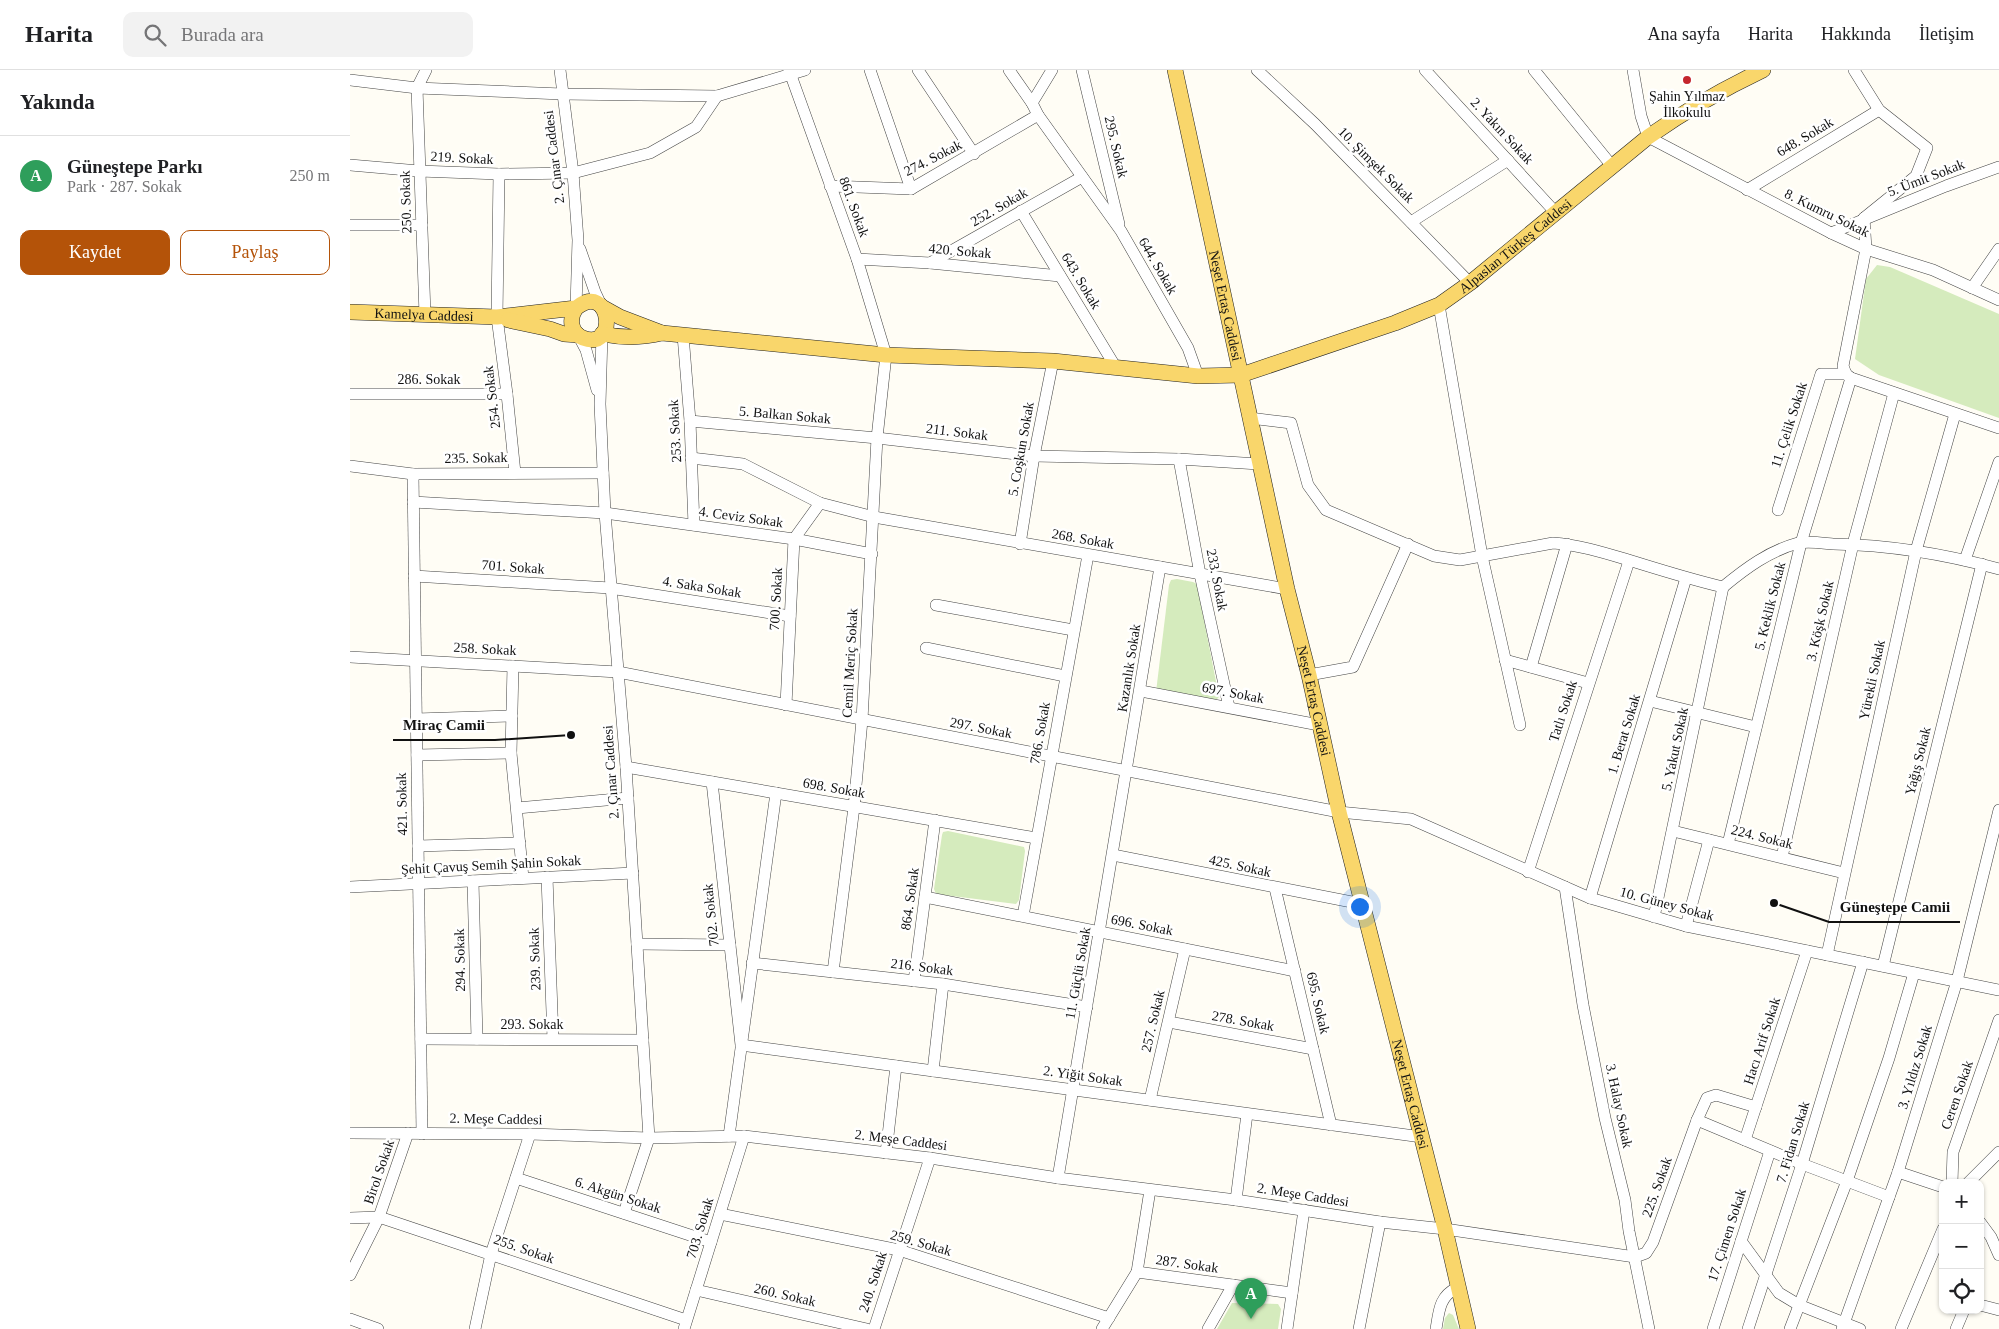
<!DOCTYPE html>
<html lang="tr">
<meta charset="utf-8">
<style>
:root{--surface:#fff;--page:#f2f2f2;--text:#202124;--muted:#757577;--line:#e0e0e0;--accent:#b45309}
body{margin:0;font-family:Georgia,serif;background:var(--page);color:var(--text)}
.controls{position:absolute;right:15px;bottom:15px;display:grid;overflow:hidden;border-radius:10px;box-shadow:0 1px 4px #0004}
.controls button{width:45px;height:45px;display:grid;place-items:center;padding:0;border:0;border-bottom:1px solid var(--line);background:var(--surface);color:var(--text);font:25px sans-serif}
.you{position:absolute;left:1009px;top:836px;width:18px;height:18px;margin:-12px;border:4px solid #fff;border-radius:50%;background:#1a73e8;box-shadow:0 0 0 8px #1a73e833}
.badge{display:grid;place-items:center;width:32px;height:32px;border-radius:50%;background:var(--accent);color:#fff;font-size:16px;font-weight:700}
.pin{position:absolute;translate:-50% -41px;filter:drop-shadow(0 1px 2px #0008)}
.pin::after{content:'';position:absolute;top:26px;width:18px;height:15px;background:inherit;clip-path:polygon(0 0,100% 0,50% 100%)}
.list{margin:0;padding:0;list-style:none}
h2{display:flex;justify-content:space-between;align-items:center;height:65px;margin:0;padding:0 20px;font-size:21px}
h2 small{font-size:16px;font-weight:400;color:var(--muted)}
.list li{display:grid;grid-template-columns:32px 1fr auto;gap:15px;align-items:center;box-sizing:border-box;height:80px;padding:0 20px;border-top:1px solid var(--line)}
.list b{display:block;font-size:19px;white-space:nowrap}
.list p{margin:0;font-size:16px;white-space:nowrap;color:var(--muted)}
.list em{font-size:16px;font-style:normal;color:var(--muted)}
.actions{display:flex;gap:10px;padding:15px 20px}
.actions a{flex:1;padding:11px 0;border:1px solid var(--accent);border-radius:10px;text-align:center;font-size:18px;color:var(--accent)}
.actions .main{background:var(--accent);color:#fff}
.icon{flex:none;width:28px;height:28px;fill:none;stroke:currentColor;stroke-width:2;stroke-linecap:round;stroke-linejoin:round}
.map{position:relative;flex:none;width:1649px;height:1259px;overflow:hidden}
header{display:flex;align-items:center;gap:30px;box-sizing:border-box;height:70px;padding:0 25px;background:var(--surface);border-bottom:1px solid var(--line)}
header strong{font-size:24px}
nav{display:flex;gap:28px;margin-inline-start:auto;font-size:18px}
.search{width:350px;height:45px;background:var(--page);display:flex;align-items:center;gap:12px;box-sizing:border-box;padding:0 18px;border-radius:10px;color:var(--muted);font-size:19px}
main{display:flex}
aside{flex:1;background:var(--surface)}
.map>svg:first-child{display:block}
.green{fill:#d5ebbd}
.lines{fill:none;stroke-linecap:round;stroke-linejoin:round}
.minor-casing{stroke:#444;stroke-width:12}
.major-casing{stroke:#222;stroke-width:16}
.minor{stroke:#fff;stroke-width:11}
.major{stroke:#f9d66b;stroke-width:15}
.poi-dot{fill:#c4262e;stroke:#fff;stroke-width:2}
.labels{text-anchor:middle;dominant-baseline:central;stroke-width:5;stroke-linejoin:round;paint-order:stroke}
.poi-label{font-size:14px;fill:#111;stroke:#fff}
.street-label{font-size:14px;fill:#111;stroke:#fff}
.leader{fill:none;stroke:#111;stroke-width:2}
.callout-dot{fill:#111;stroke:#fff;stroke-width:2}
.callout-label{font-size:15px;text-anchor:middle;font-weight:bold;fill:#111;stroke:#fff;stroke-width:5;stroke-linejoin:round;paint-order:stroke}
</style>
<header>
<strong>Harita</strong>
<div class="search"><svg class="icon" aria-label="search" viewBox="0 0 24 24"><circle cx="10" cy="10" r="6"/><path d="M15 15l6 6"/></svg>Burada ara</div>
<nav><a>Ana sayfa</a><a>Harita</a><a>Hakkında</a><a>İletişim</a></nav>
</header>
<main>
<aside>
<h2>Yakında<small></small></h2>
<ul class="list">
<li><span class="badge" style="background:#2e9e5b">A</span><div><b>Güneştepe Parkı</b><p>Park · 287. Sokak</p></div><em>250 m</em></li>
</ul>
<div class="actions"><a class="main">Kaydet</a><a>Paylaş</a></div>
</aside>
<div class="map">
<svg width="1649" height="1259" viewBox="0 0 1649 1259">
<rect width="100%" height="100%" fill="#fffdf5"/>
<g class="green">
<path d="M1527,195L1540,197L1649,244V348L1529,305L1505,289L1516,209Z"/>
<path d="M827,509L843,512L847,514L869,627L864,632L806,622L819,515L821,510Z"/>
<path d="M598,761L674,777L675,781L669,830L666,834L586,824L584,819L592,765L593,762Z"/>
<path d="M882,1233L928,1234L931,1239L928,1259H867Z"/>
<path d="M1099,1243L1103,1245L1109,1259H1093L1095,1248Z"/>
</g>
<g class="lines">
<defs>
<g id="minor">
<path d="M210,0L223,103L228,170L226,238"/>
<path d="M439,0L507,189L536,285L527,368L512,650L504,737L483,902"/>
<path d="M520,0L561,119"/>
<path d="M568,0L624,84"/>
<path d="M659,0L682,33L688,45L771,161L838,278L848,306"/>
<path d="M732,0L769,154"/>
<path d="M907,0L965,54L1120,213"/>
<path d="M1075,0L1206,143"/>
<path d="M1184,0L1262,96"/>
<path d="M1283,0L1291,46L1298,67L1481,163L1516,179L1583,200L1649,230"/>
<path d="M1504,0L1529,40L1577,78L1566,106L1514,148"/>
<path d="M0,10L67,18L212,24L367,26L455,0"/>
<path d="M682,33L702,0"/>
<path d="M0,95L69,101L149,104L223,103L300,83L346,57L367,26"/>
<path d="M149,104L147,247L157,324L165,403"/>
<path d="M480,116L561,119L688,45"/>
<path d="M1397,120L1529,40"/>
<path d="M671,141L765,296"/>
<path d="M1061,152L1158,90"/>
<path d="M0,155H72"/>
<path d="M1481,163L1596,116L1649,97"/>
<path d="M230,179L245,222L252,237"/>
<path d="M507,189L580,193L710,206"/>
<path d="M580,193L732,107"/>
<path d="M1622,218L1649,179"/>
<path d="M1089,235L1132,486L1170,655"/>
<path d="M75,245L67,18L76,0"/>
<path d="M252,264L250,334L255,443L276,697L299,1068L274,1143"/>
<path d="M228,265L236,280L247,320"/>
<path d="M333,265L340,351L344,455"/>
<path d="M1496,304L1501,308L1649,358"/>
<path d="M1496,304L1493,296L1516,179L1514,148"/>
<path d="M0,324H157"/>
<path d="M900,348L941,353L958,415L976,440L1084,486L1110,490L1203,473C1231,475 1258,484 1285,492C1314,501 1343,510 1373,517C1396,498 1419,481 1448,473C1459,471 1472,473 1483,474C1539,475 1595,484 1649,499"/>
<path d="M340,351L527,368L684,386L829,389L909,394"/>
<path d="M341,388L393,394L470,433L524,447L937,519"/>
<path d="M829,389L850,504L879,637"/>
<path d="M0,396L63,404L253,403"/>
<path d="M63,404L72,1064"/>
<path d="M63,432L255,443L444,469L522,484"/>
<path d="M1428,440L1471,304H1496"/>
<path d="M670,474L684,386L703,291"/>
<path d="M1615,490L1649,392"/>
<path d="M64,506L260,518L440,546"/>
<path d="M586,535L723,560"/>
<path d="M576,578L715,606"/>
<path d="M0,587L268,602L989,742L1061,749L1240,828L1336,856L1649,920"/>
<path d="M1155,590L1238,613"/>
<path d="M163,596L161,683L173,808"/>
<path d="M1181,597L1217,474"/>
<path d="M959,605L1003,597L1058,474"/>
<path d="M791,621L969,655"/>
<path d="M1300,631L1406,657"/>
<path d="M436,635L444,469L470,433"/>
<path d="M66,649L162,646"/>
<path d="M67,685L161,683"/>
<path d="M276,697L686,768"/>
<path d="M362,712L391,975L1072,1067"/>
<path d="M167,738L278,728"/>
<path d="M1323,761L1494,803"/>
<path d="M1378,774L1451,473L1501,308"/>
<path d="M68,776L170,773"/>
<path d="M763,785L1012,834"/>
<path d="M1432,787L1503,474L1544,323"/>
<path d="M1178,802L1279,491"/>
<path d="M197,807L203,969"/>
<path d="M123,811L127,969"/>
<path d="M0,817L283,803"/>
<path d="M1215,817L1233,935L1255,1048L1275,1130L1279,1161L1299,1259"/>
<path d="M925,818L981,1055"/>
<path d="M575,827L945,901"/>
<path d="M1240,828L1336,508"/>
<path d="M673,846L738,485"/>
<path d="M1304,847L1373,517"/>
<path d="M1336,856L1359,770"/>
<path d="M287,874L380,875"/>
<path d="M1477,885L1566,481L1605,344"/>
<path d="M402,893L593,914L737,937"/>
<path d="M1533,896L1632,494"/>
<path d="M564,911L585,750"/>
<path d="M819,952L963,979"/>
<path d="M71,969L293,970"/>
<path d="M583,1001L593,914"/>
<path d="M800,1030L835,879"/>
<path d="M1347,1050L1452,1094L1539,1127"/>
<path d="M0,1063L180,1064L299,1068L394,1066L580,1088L708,1108L886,1130L1030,1152L1095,1159L1285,1187L1296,1183L1303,1172L1347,1050L1357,1028L1366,1025L1406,1037"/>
<path d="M379,1066L426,723"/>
<path d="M1395,1070L1457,881"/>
<path d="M536,1083L546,996"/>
<path d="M1548,1102L1593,1117"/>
<path d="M166,1108L361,1172"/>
<path d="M708,1108L810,497"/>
<path d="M1602,1113L1603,1082L1649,950"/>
<path d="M1618,1113L1649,1082"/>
<path d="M886,1130L897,1044"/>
<path d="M370,1144L549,1180L759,1248"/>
<path d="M0,1148L29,1147L336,1250"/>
<path d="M1630,1152L1641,1167L1649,1185"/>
<path d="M1391,1171L1429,1223L1449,1235L1510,1259"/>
<path d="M787,1202L942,1223"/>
<path d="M0,1205L29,1147L58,1063"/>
<path d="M346,1220L517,1259"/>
<path d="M1630,1235L1649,1240"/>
<path d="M0,1249L28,1259"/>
<path d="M125,1259L141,1184L180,1064"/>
<path d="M334,1259L394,1066"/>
<path d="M524,1259L580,1088"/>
<path d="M752,1259L787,1202L800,1120"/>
<path d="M858,1259L883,1215"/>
<path d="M937,1259L954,1140"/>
<path d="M1009,1259L1030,1152"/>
<path d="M1086,1259C1089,1242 1089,1226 1107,1218"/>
<path d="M1363,1259L1420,1081"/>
<path d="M1398,1259L1452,1094L1513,892"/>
<path d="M1440,1259L1497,1111L1539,988L1564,903"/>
<path d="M1492,1259L1548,1102L1607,911L1649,740"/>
<path d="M1551,1259L1593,1159"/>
<path d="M1606,1259L1614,1240"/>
</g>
<g id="major">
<path id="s1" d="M825,0L937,519L959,605L989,742L1095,1159L1118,1259"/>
<path d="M252,237L270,247L312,263"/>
<path id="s2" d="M0,242L147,247L226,238C261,210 269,282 233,268C220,263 219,248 226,238"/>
<path d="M158,250L200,259L214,264L228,265"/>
<path id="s3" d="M252,264C272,268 292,268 312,263L536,285L703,291L848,306L891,305L1045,253L1089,235L1120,213L1298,67C1335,41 1373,19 1413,0"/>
</g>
</defs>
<use href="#minor" class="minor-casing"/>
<use href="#major" class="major-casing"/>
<use href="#minor" class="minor"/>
<use href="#major" class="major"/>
</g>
<circle class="poi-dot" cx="1337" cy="10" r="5"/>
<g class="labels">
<g class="poi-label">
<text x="1337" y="26">Şahin Yılmaz<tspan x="1337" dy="16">İlkokulu</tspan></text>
</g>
<g class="street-label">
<text transform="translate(1152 61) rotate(47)">2. Yakın Sokak</text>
<text transform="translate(1455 67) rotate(-31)">648. Sokak</text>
<text transform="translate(766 77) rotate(77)">295. Sokak</text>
<text transform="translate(204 87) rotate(-97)">2. Çınar Caddesi</text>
<text transform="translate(112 88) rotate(3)">219. Sokak</text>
<text transform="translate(583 88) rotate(-27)">274. Sokak</text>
<text transform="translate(1026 95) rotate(45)">10. Şimşek Sokak</text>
<text transform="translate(1576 108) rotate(-21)">5. Ümit Sokak</text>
<text transform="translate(56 132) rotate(-92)">250. Sokak</text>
<text transform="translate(504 137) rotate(70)">861. Sokak</text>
<text transform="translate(649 137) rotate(-30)">252. Sokak</text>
<text transform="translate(1477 143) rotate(26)">8. Kumru Sokak</text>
<text stroke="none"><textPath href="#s3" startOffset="948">Alpaslan Türkeş Caddesi</textPath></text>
<text transform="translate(610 181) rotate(5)">420. Sokak</text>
<text transform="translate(808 196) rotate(60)">644. Sokak</text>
<text transform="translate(731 211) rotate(59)">643. Sokak</text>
<text stroke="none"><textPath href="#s1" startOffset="241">Neşet Ertaş Caddesi</textPath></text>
<text stroke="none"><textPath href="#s2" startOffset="74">Kamelya Caddesi</textPath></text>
<text x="79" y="309">286. Sokak</text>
<text transform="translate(142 327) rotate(-97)">254. Sokak</text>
<text transform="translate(435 345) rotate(5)">5. Balkan Sokak</text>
<text transform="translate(1439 355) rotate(-72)">11. Çelik Sokak</text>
<text transform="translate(325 361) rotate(-93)">253. Sokak</text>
<text transform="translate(607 362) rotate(7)">211. Sokak</text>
<text transform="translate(671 379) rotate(-80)">5. Coşkun Sokak</text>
<text transform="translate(126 388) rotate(-1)">235. Sokak</text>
<text transform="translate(391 447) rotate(8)">4. Ceviz Sokak</text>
<text transform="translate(733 469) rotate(10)">268. Sokak</text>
<text transform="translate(163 497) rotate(4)">701. Sokak</text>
<text transform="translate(867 510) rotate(79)">233. Sokak</text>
<text transform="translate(352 517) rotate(9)">4. Saka Sokak</text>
<text transform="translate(426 529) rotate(-87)">700. Sokak</text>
<text transform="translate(1420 536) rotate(-76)">5. Keklik Sokak</text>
<text transform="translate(1470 551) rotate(-77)">3. Köşk Sokak</text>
<text transform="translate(135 579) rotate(3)">258. Sokak</text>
<text transform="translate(500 593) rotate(-87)">Cemil Meriç Sokak</text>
<text transform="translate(779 598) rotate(-81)">Kazanlık Sokak</text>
<text transform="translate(1522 610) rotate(-78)">Yürekli Sokak</text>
<text transform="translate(883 623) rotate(11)">697. Sokak</text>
<text stroke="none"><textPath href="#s1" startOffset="646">Neşet Ertaş Caddesi</textPath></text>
<text transform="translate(1213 641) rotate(-72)">Tatlı Sokak</text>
<text transform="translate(631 658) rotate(11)">297. Sokak</text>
<text transform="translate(690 663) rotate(-80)">786. Sokak</text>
<text transform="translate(1274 664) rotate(-73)">1. Berat Sokak</text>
<text transform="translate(1325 679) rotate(-78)">5. Yakut Sokak</text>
<text transform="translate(1568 691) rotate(-76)">Yağış Sokak</text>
<text transform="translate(261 702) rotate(-94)">2. Çınar Caddesi</text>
<text transform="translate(484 718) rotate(10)">698. Sokak</text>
<text transform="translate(52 734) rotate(-91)">421. Sokak</text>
<text transform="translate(1412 767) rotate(14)">224. Sokak</text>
<text transform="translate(141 795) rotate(-3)">Şehit Çavuş Semih Şahin Sokak</text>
<text transform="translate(890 796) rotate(12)">425. Sokak</text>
<text transform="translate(560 829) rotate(-82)">864. Sokak</text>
<text transform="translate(1317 834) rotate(15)">10. Güney Sokak</text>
<text transform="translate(361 845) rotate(-96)">702. Sokak</text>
<text transform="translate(792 855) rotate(11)">696. Sokak</text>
<text transform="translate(185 889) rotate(-92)">239. Sokak</text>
<text transform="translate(110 890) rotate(-91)">294. Sokak</text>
<text transform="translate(572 897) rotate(7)">216. Sokak</text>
<text transform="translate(728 903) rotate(-80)">11. Güçlü Sokak</text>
<text transform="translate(968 933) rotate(77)">695. Sokak</text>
<text transform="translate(803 951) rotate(-77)">257. Sokak</text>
<text transform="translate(893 951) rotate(10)">278. Sokak</text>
<text x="182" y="954">293. Sokak</text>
<text transform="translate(1412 971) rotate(-72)">Hacı Arif Sokak</text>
<text transform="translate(1565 997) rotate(-73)">3. Yıldız Sokak</text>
<text transform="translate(733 1006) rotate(8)">2. Yiğit Sokak</text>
<text stroke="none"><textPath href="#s1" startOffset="1051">Neşet Ertaş Caddesi</textPath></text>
<text transform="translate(1607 1025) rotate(-71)">Ceren Sokak</text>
<text transform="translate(1269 1036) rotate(78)">3. Halay Sokak</text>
<text transform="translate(146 1049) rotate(1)">2. Meşe Caddesi</text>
<text transform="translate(551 1070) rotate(7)">2. Meşe Caddesi</text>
<text transform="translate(1443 1072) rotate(-73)">7. Fidan Sokak</text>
<text transform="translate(29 1102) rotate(-71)">Birol Sokak</text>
<text transform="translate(1307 1117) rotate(-70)">225. Sokak</text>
<text transform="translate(268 1125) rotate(18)">6. Akgün Sokak</text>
<text transform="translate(953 1125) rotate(9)">2. Meşe Caddesi</text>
<text transform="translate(350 1158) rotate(-73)">703. Sokak</text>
<text transform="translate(1377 1165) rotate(-72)">17. Çimen Sokak</text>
<text transform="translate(571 1173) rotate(16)">259. Sokak</text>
<text transform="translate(174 1179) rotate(19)">255. Sokak</text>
<text transform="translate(837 1194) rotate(8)">287. Sokak</text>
<text transform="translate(523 1212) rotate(-72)">240. Sokak</text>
<text transform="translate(435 1225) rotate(13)">260. Sokak</text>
</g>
</g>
<path class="leader" d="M221 665L145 670H43M1424 833L1479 852H1610"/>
<g class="callout-dot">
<circle cx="221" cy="665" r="5"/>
<circle cx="1424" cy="833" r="5"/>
</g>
<g class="callout-label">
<text x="94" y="660">Miraç Camii</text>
<text x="1545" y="842">Güneştepe Camii</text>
</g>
</svg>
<div class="controls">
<button>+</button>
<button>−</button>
<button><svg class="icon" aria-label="locate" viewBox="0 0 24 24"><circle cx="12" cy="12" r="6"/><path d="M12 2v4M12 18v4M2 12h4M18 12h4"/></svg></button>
</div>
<div class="you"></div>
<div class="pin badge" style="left:901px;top:1249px;background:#2e9e5b">A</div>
</div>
</main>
